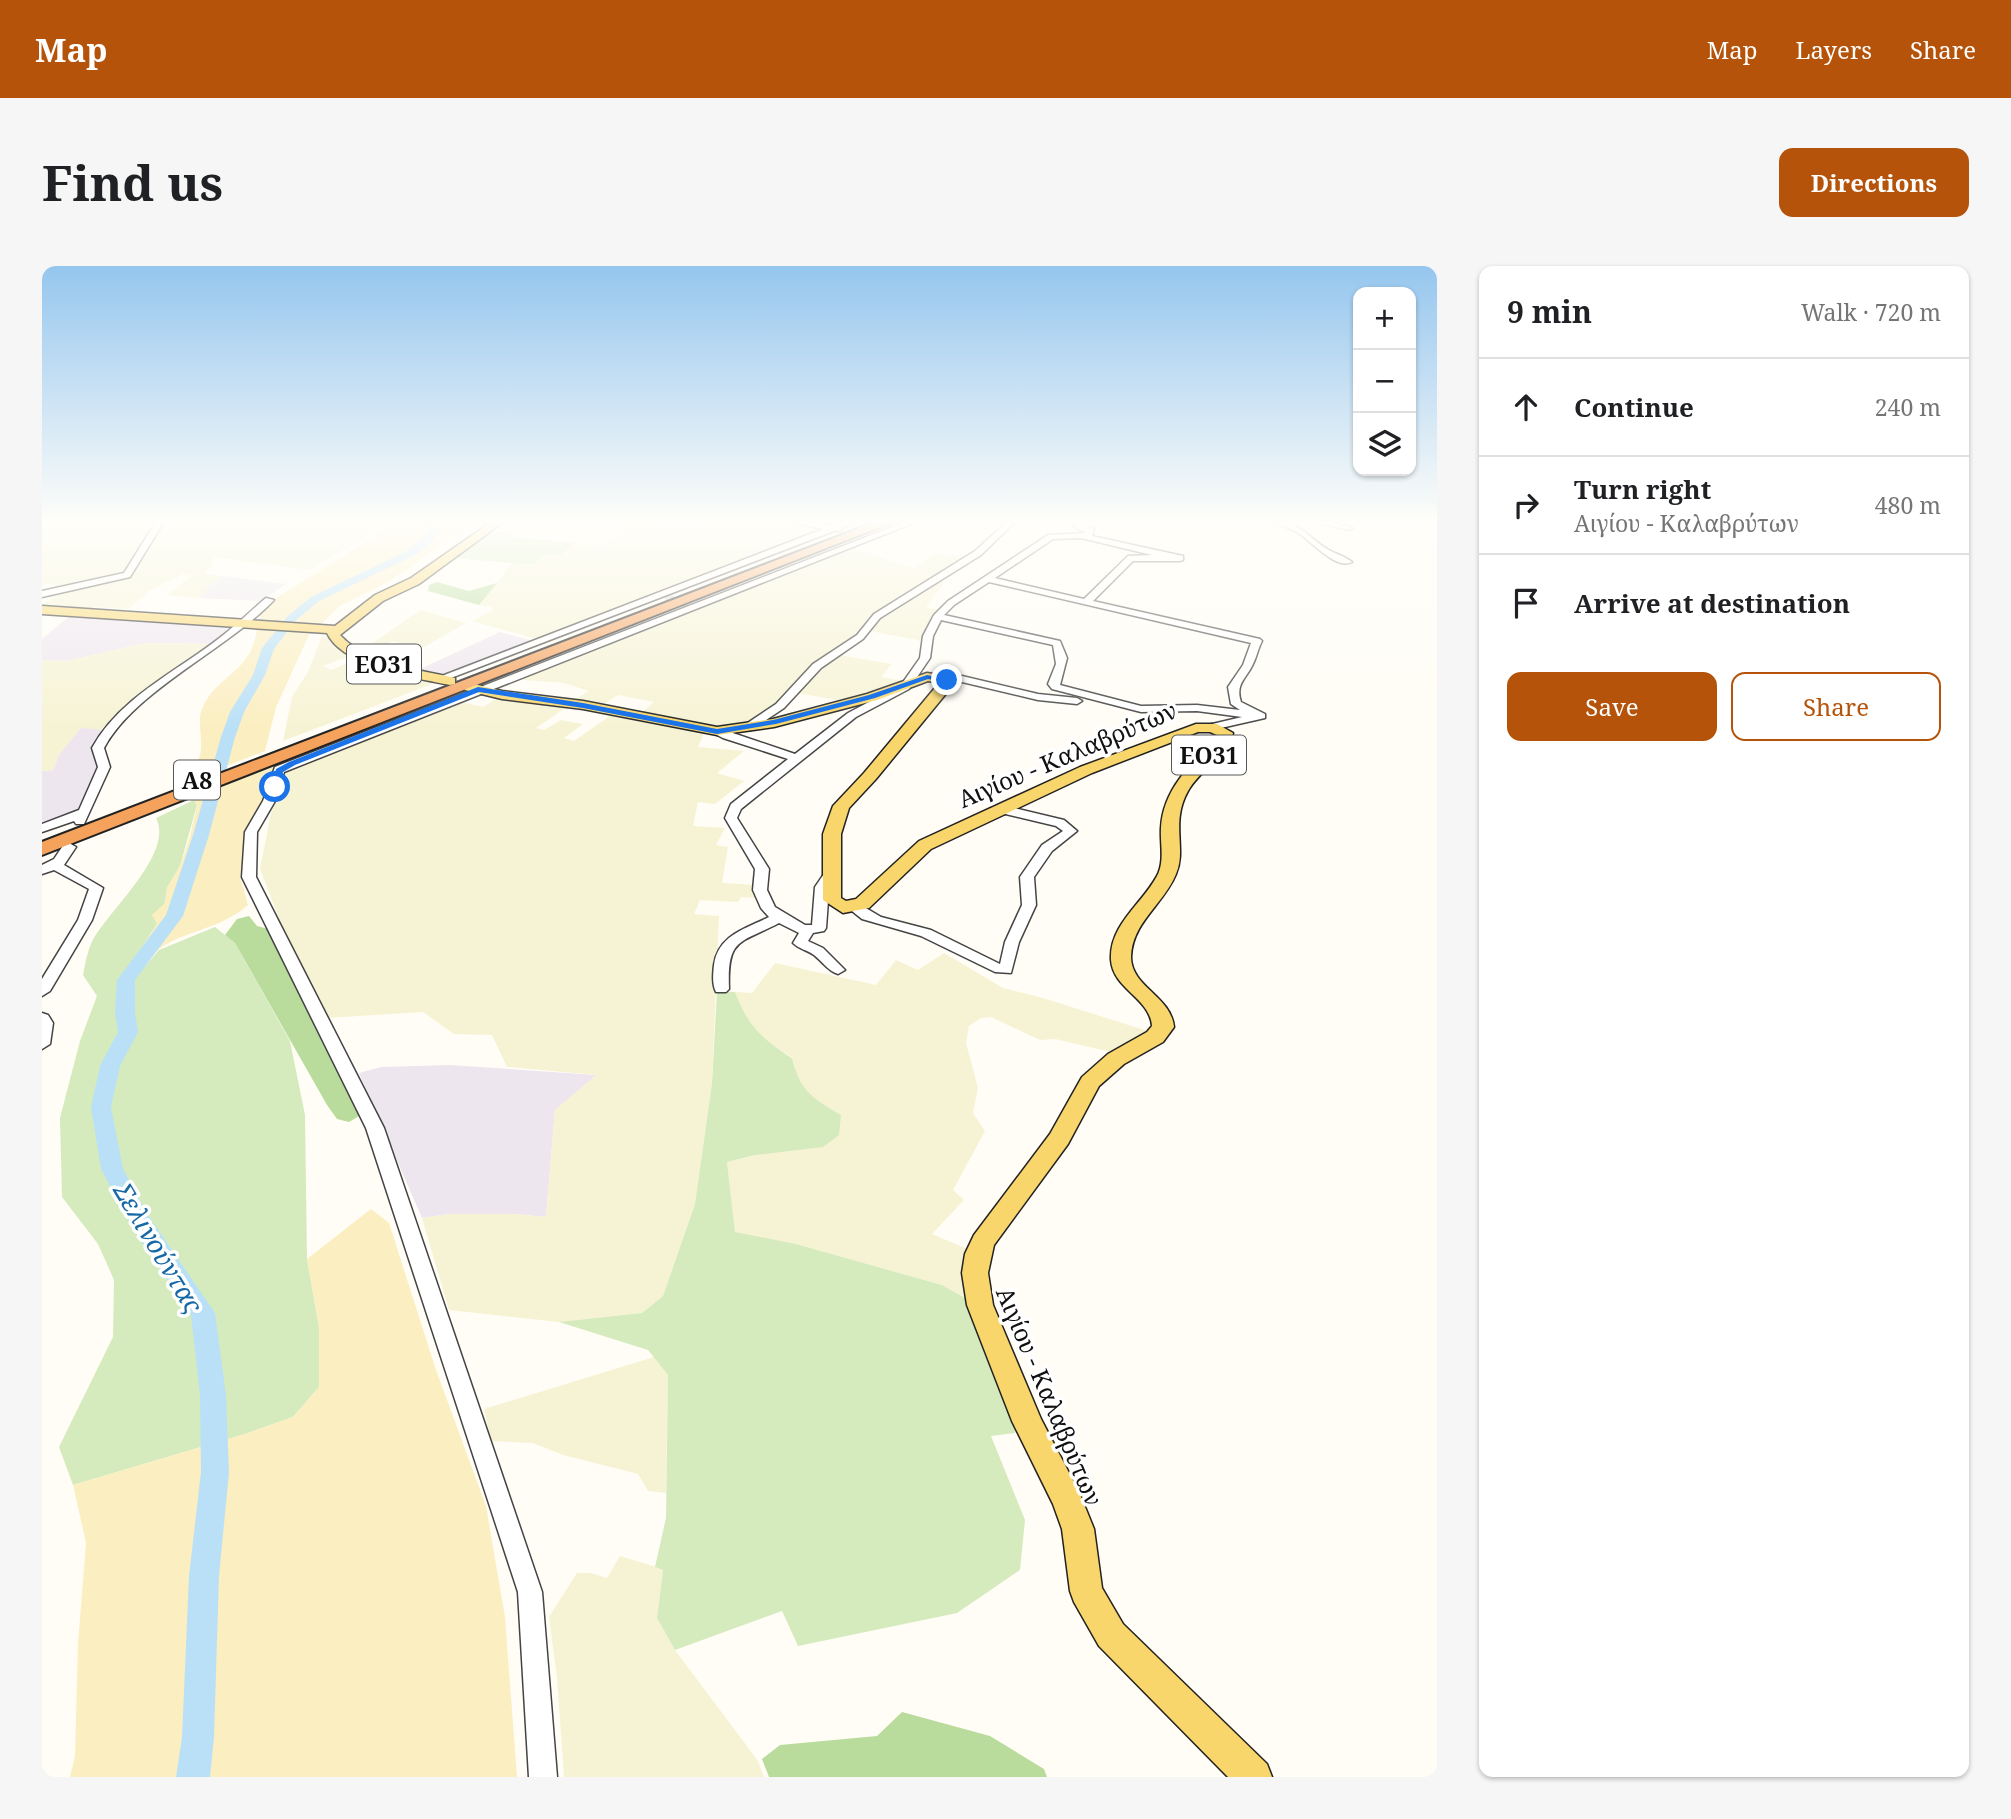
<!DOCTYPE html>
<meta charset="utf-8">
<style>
:root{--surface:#fff;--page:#f6f6f6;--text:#202124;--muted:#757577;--line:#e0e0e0;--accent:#b45309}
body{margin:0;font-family:"Noto Serif",serif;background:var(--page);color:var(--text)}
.controls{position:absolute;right:21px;top:21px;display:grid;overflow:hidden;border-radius:14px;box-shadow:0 2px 5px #0004}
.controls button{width:63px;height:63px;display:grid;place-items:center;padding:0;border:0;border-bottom:2px solid var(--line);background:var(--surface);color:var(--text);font:35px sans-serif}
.stop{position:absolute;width:21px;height:21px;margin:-16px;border:5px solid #1a73e8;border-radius:50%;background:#fff}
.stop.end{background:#1a73e8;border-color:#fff;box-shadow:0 2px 7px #0008}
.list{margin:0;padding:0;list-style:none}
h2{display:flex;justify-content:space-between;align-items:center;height:91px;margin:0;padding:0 28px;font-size:30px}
h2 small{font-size:23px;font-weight:400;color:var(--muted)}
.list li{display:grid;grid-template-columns:46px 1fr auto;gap:21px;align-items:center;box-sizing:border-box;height:98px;padding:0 28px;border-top:2px solid var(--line)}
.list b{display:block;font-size:26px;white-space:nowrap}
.list p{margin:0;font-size:23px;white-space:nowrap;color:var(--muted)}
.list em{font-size:23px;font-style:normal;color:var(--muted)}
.actions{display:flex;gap:14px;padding:21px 28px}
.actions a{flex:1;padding:16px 0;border:2px solid var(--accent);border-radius:14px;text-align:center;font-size:24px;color:var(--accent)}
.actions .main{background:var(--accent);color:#fff}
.icon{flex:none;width:38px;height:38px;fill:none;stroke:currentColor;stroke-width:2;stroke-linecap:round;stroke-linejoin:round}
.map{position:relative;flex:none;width:1395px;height:1511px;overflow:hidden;border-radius:14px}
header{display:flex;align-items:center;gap:42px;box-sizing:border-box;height:98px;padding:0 35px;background:var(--accent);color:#fff}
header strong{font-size:33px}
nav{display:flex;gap:38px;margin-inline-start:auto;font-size:24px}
.intro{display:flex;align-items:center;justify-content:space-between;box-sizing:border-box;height:168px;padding:0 42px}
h1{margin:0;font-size:49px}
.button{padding:18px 32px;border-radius:14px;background:var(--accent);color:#fff;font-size:24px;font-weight:700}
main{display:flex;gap:42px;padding:0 42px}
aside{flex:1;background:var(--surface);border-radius:14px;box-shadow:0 2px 5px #0004}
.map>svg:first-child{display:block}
.industrial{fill:#eee6ef}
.farmland{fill:#f6f3d4}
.green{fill:#d5ebbd}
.forest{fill:#b9dc9c}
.sand{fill:#fbeec1}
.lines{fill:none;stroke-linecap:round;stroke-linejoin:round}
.river{fill:#b9e0f7;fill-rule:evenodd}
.minor-tunnel{stroke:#dbdad3;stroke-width:9;stroke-dasharray:9 4.5;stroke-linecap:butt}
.minor-casing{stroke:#444;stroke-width:3}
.major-casing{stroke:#222;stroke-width:3}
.highway-casing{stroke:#222;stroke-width:4}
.minor{fill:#fff;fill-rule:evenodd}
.major{fill:#f9d66b;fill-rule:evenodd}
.highway{fill:#f5a25d;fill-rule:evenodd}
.route{fill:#1a73e8}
.labels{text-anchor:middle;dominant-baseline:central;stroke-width:7;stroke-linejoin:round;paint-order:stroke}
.shield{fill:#fff;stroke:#585858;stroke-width:2}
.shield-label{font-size:23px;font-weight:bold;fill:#111}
.street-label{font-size:24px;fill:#111;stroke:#fff}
.water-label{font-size:26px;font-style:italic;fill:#1768a6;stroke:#fff}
</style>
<header>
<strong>Map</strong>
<nav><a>Map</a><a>Layers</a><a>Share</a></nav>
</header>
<div class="intro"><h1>Find us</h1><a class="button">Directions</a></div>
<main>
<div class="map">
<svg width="1395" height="1511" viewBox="0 0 1395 1511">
<rect width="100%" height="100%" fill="#fffdf5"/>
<g class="industrial">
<path d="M181,310L244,318L219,335L157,332L165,325L160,324Z"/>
<path d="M30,348L196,360L171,378L102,377L25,395L0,394V373Z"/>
<path d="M458,366L491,375L398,410L376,404Z"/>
<path d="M39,461L63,464L59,497L39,545L0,559V505L11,504L17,489Z"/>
<path d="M408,799L555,809L513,844L504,951L473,948H408L380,952L317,807L339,801Z"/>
</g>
<g class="farmland">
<path d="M0,254H352L267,304L172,291L170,300L162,308L181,310L162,324L166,325L156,332L125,329L150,310L141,308L107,325L86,343L53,341L32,345L0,343V339L16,329L12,327L21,323L7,317L0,319Z"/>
<path d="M663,254H776L772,257L755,255L790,263L495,373L430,355L451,344L450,341L437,339L470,297L492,299L501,288L519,289L533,277L564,279L587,258L650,262Z"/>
<path d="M807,281L873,303L892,287L925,291L889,313L903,316L884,341L898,344L881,375L823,364L791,388L850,398L839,411L861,415L801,435L749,426L706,458L675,461L599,447L612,436L576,429L560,439L534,433L547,425L522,417L482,414L483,409Z"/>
<path d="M378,344L424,357L373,386L356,381L361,378L351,375L341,380L331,377Z"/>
<path d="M280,370L285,371L310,389L281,400L289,404L317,392L398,415L241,475L250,431L266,406Z"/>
<path d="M102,377L171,378L63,464L39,462L17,489L11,504L0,505V394L25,395Z"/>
<path d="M459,430L529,438L494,462L502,464L519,454L541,458L522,472L532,475L572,447L663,465L656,481L702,485L675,507L702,515L673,538L656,536L651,560L683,562L674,579L686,581L680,617L715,619L717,632L699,631L696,636L658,634L652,648L677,650L670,817L653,938L621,1030L600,1047L517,1056L407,1044L380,952L408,948H473L504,951L513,844L555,809L465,801L450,769L412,768L381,746L285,752L240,660L218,603L229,547L241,519L243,504L416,435L441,441Z"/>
<path d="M902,687L961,722L1001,732L1112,767L1069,786L1013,773L998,774L949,751L939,752L927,760L924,777L936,822L931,847L943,865L911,924L922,934L890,968L930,985L932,1037L900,1019L754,978L693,967L685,896L713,889L799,849L768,831L754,810L750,791L723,775L702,751L693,726L710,727L733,697L834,719L854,694L876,704Z"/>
<path d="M612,1091L626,1109L624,1227L606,1225L596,1208L521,1189L491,1177L449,1175L442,1143Z"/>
<path d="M578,1290L621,1303L615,1352L633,1384L716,1495L722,1511H522L515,1412L507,1351L535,1307H549L565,1312Z"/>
</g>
<g class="green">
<path d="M471,266H473L469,271L533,277L519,289L501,288L492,299L413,292L448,267Z"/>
<path d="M152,534L155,539L138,600L125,622L123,637L115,658L82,709L95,710L117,684L173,661L193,677L248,775L263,849L265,993L277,1061V1121L251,1151L203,1168L31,1219L17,1181L71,1071L72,1014L56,978L20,931L18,852L38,775L55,730L41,709C43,699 45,687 49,678C62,648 133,589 114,552Z"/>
<path d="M675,725L693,726C706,760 719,772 750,792C758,825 770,832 799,849L797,869L781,881L713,889L685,896L693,966L754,978L900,1019L932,1037L975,1153L973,1167L949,1170L983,1254L978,1304L915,1347L756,1380L740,1345L633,1384L615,1352L621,1304L613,1301L624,1252L626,1109L606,1084L517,1056L600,1047L621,1030L653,938L670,817Z"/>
</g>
<g class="forest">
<path d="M395,316L427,325L455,317L437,339L386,325L387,319Z"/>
<path d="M207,650L215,660L230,664L319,845L317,850L307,856L295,853L285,839L193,677L183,669L195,653Z"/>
<path d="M860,1446L948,1470L1002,1503L1005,1511H727L720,1493L738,1479L835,1470Z"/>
</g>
<g class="sand">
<path d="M358,254H443L414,269L348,315L298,340L267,369L234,441L223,485L132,520C138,510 152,502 157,492C163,478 154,457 160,443C174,408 212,407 215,360L219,356L218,348L233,333Z"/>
<path d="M235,497L202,588L198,611L206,639C178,664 139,665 116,684C108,691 102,702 95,711L82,709L115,658L110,649L123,637L125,622L138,600L147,574L155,540L151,531Z"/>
<path d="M329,943L347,957L394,1104L444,1240L463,1351L475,1511H28L33,1490L36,1378L44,1277L31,1219L203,1168L251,1151L277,1121V1061L265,993Z"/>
</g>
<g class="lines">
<path class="river" d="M375,254H387L400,263L387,279L373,289L277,335L254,354L232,383L223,409L202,446L193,471L167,569L141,650L93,714V746L96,766L78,800L69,841L81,903L106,949L173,1047L184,1129L187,1206L177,1310L172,1471L168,1511H134L140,1471L147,1310L159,1206L158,1129L149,1049L89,960L59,903L49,841L58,800L76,766L73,746L75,714L124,649L151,569L179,471L188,446L211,409L220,382L246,350L269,331L365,285L389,264Z"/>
<g class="minor-tunnel">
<path d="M801,264L819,268"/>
<path d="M623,333L647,337"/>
</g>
<defs>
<g id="minor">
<path d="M115,254H123L88,311L0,331V325L82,307Z"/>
<path d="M740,254C756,254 771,258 787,259C797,259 806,254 816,254L799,262V265H792L401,415L392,413L781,263Z"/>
<path d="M868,254H879L242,506L233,535L215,566L214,611L342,862L500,1326L515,1511H487L476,1326L324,862L200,611L203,566L221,535L233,501Z"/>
<path d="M967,254H975L939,289L838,352L821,373L779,402L742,442L709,464H701V460L734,438L771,398L815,369L832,348L933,285Z"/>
<path d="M1034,254H1042L1039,257L1052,263L1050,270L1141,290V294L1138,295H1091L1051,335L1218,373L1220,375C1216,382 1215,390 1211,398C1204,413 1193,418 1199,436L1223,448V452L1170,464L1164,461L1166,459L1200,451L1155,445L1099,446L1010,423L1006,418L1014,398L1011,379L899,354L891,370L888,392L867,423L814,451L699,543L695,552L727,603L725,624L733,641L763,659H770L773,621L786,602H796L798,605L787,621L784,662L782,665L771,667L766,675L781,682L803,704L796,708C786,705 781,696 772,689C765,684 757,683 751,677L757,667L737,657C697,678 685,672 687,723L684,726H674C670,718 671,708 672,699C676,669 703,663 727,651L719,642L711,624L713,603L683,552L689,538L746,493L681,472L671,467V463H679L753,488L806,447L859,419L878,392L881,370L892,349L906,335L1006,269L1044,267L1031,260ZM1039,272L1110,289L1086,290L1042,333L953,312L1011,273ZM947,316L1209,377L1201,399L1186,421L1189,438L1198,444L1155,439L1099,440L1018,419L1025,392L1018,375L902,349L912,339Z"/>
<path d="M1226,254C1256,253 1263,269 1285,283C1293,288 1303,290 1310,296C1293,305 1267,272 1253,265C1244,260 1234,259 1226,254Z"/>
<path d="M1263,254H1278L1311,262L1307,264Z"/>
<path d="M224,332L232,334C187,382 92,425 62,482L68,501L42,558H34L32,555L0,566V558L37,544L56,501L50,482C81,426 146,401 192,360C202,352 213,341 224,332Z"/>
<path d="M920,410L996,428L1035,432L1040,435L1035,438L996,434L920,416L905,417L900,414L905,411Z"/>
<path d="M959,539L1022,554L1035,565L1010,585L992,611L994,639L977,676L969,707L953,706L879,670L820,653L805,641L807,638H817L839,651L889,664L958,698L963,676L980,639L978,611L1000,579L1021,565L1014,560L955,546V540Z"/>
<path d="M27,577L34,581L22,599L61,622L50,654L8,725L0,730V713L36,654L47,623L12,604L0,608V599L12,593L22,578Z"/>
<path d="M0,747L6,749L11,757L8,778L0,783Z"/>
</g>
<g id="major">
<path d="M452,254H464L377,318L341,335L298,369C325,399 376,403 413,412V418L408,419C374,412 301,401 285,367L0,348V340L293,360L333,329L369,312Z"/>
<path d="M885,407L910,411L912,414L907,424L834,513L807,542L799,568V632L804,635L814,633L877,575L1038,501L1154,458H1175L1191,467C1188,486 1156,506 1146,525C1128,557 1145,583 1134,608C1122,638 1090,656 1089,691C1089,721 1129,730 1132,761L1121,776L1082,798L1057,820L1026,878L952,979L946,1007L951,1039L999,1153L1037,1226L1052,1263L1060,1322L1081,1358L1225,1498L1230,1511H1186L1057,1380L1032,1336L1028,1325L1020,1263L1011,1238L970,1155L925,1039L920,1007L923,988L932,969L1008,868L1040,811L1066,788L1105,766L1110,760C1108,732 1071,723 1069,694C1067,659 1100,638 1115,610C1123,595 1118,578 1119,562C1121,524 1148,498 1175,474V469L1168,466H1156L1050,507L889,583L827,642L801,647L781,634V568L791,540L822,507L897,417L886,415L835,434L732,461L675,469L541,443L460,433L423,424L421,421L428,417L460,425L541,435L675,461L731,453L825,428Z"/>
</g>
<path id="highway" d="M839,254H856L0,589V576Z"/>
</defs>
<use href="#minor" class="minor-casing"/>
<use href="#major" class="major-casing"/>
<use href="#highway" class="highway-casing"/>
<use href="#minor" class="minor"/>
<use href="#major" class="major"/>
<use href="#highway" class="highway"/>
</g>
<linearGradient id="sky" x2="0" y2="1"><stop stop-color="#95c6ee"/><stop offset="0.55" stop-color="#fffefa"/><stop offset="1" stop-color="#fffefa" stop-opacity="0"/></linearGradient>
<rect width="1395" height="465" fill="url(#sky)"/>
<path class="route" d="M885,409L908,414L905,416L886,413L833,432L734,458L675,468L541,442L437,426L253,499L241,506L236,523L229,521L234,503L247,496L436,421L541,437L675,463L731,454L827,429Z"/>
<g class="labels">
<g class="shield">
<rect x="305" y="378.5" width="74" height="39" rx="5"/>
<rect x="1130" y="469.5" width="74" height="39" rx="5"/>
<rect x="132" y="494.5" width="46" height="39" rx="5"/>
</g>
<g class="shield-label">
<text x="342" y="398">ΕΟ31</text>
<text x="1167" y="489">ΕΟ31</text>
<text x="155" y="514">Α8</text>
</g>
<g class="street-label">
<text transform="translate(1025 488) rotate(-23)">Αιγίου - Καλαβρύτων</text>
<text transform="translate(1008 1130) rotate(67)">Αιγίου - Καλαβρύτων</text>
</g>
<g class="water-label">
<text transform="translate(117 982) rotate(59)">Σελινούντας</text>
</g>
</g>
</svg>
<div class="controls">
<button>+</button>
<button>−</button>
<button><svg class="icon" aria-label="layers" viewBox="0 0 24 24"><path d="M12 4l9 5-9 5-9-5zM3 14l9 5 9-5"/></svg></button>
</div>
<div class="stop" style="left:233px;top:521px"></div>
<div class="stop end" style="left:905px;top:414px"></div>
</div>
<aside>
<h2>9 min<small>Walk · 720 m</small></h2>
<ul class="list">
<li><svg class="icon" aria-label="ahead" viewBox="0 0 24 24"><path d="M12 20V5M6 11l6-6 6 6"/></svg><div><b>Continue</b></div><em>240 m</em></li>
<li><svg class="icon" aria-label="right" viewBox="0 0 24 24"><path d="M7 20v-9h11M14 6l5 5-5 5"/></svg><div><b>Turn right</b><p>Αιγίου - Καλαβρύτων</p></div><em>480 m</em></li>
<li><svg class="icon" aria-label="arrive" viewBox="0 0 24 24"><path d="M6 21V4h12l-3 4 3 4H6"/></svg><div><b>Arrive at destination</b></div></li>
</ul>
<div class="actions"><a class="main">Save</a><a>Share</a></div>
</aside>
</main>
